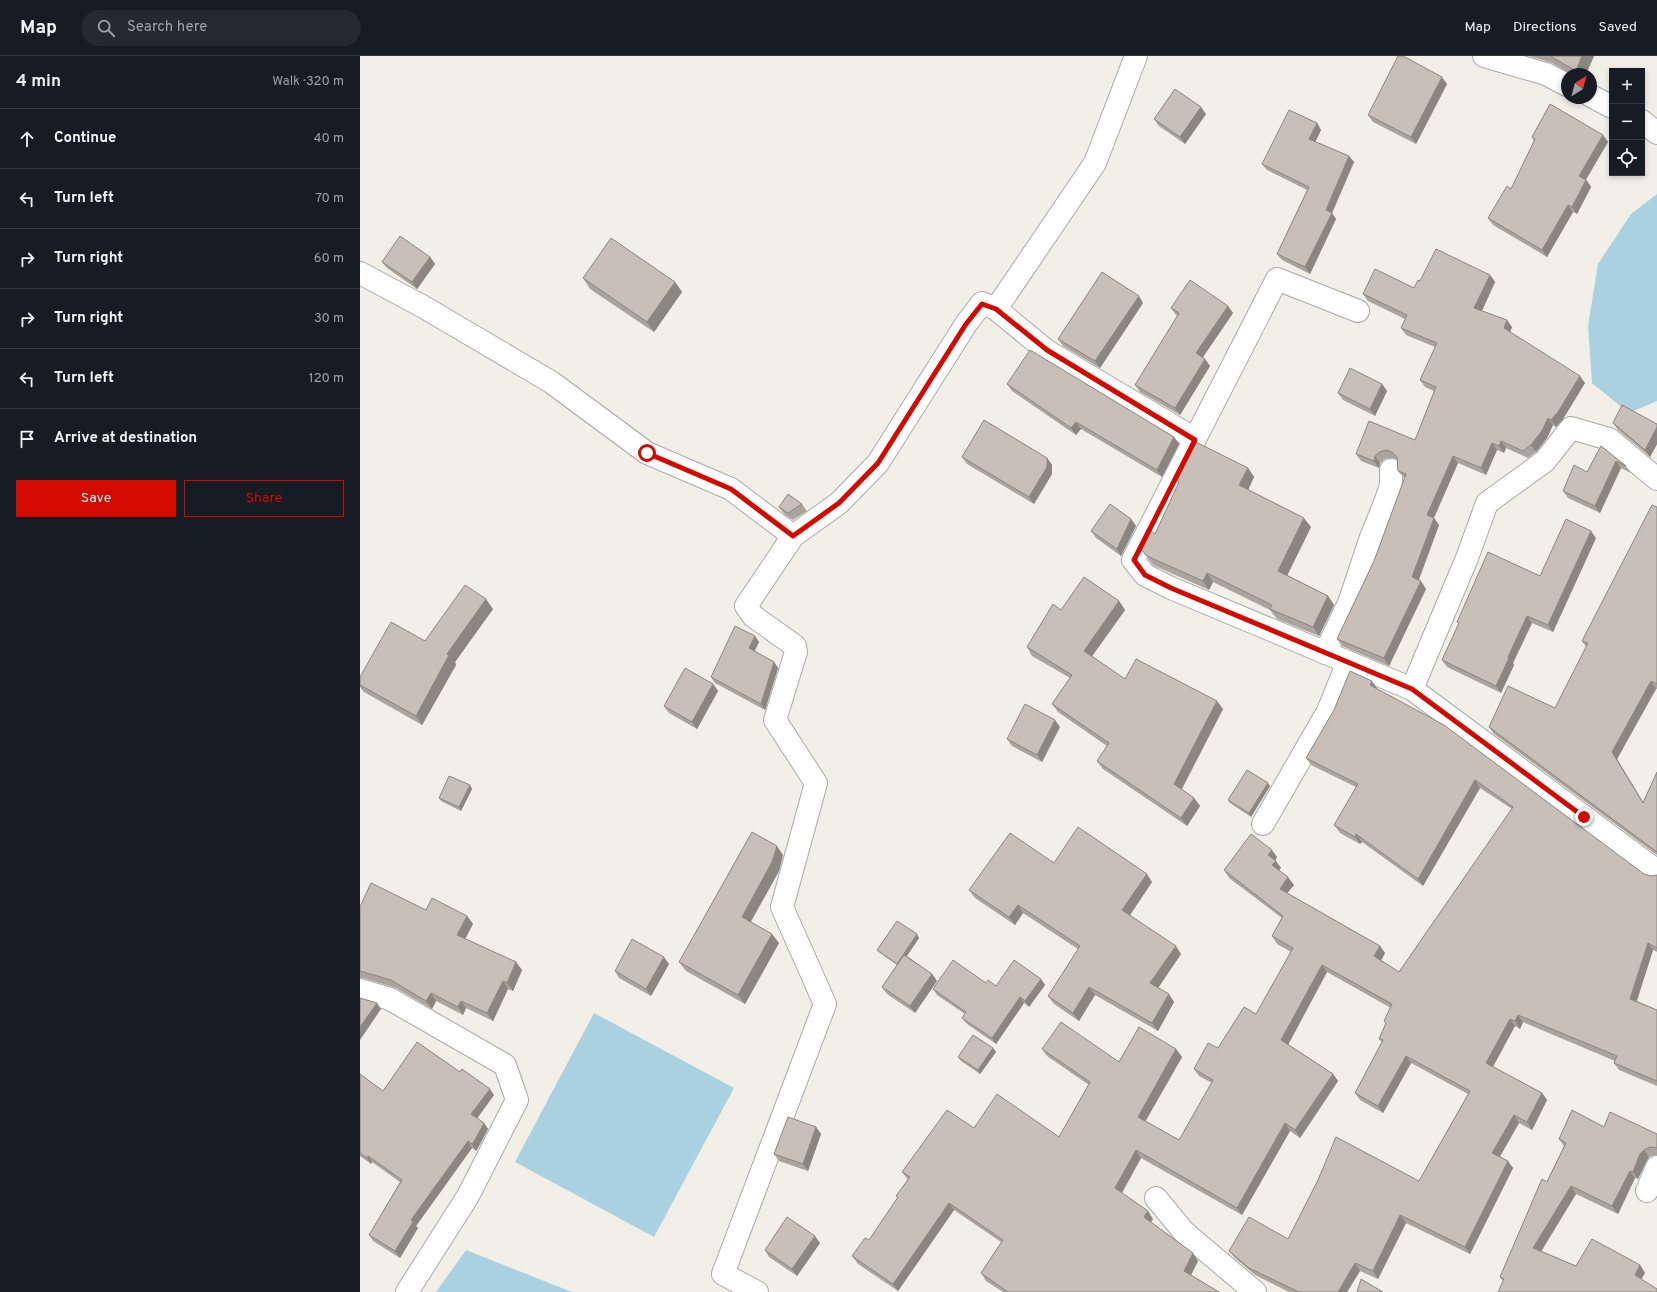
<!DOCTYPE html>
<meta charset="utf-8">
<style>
:root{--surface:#171b24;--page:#242831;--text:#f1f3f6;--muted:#9ea1a6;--line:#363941;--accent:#d40900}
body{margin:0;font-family:Overpass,sans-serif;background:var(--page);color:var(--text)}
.controls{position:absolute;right:12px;top:12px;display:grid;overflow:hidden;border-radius:0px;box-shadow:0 2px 6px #0003}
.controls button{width:36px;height:36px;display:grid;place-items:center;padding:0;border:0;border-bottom:1px solid var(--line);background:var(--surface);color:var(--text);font:20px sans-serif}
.compass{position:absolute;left:1201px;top:12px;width:36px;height:36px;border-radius:50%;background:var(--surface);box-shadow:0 2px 6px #0003;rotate:36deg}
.stop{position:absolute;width:12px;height:12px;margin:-9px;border:3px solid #d40900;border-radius:50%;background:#fff}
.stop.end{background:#d40900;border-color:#fff;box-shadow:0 1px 4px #0008}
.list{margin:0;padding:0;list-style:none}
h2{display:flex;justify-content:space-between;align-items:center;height:52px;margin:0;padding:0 16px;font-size:17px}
h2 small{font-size:13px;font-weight:400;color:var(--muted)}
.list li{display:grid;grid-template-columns:26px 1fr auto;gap:12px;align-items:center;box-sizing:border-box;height:60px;padding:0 16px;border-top:1px solid var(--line)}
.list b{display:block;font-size:15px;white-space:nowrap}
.list em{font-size:13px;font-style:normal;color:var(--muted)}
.actions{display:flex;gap:8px;padding:12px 16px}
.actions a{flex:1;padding:9px 0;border:1px solid var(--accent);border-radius:0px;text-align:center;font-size:14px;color:var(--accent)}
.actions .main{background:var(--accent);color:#fff}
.icon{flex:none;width:22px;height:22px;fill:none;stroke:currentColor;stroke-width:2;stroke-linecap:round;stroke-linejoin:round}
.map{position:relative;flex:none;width:1297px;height:1236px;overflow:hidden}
header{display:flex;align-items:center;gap:24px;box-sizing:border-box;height:56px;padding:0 20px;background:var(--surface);border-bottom:1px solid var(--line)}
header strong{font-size:19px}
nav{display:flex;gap:22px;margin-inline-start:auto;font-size:14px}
.search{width:280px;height:36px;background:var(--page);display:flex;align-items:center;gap:10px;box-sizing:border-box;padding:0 14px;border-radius:22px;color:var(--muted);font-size:15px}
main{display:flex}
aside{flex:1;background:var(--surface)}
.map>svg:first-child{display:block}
.water{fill:#a9d1df}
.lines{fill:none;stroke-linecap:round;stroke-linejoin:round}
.minor-casing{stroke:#a9a9a9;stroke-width:24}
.minor{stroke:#fff;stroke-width:22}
.wall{fill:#aba49e}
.shaded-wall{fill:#8b8681}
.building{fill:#c7bfb8;stroke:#8b8681}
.route{stroke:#d40900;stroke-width:5}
</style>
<header>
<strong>Map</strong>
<div class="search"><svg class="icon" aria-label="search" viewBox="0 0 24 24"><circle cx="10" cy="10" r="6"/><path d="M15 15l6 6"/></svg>Search here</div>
<nav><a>Map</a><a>Directions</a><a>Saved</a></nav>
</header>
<main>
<aside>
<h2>4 min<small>Walk · 320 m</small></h2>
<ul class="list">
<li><svg class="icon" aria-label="ahead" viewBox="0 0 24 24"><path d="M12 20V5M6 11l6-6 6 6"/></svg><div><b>Continue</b></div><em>40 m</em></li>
<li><svg class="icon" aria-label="left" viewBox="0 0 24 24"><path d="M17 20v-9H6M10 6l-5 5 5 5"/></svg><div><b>Turn left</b></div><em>70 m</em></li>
<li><svg class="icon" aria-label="right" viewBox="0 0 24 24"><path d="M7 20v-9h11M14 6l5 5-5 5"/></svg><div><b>Turn right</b></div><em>60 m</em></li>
<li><svg class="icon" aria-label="right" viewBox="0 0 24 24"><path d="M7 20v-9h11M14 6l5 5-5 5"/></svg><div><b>Turn right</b></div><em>30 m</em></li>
<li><svg class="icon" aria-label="left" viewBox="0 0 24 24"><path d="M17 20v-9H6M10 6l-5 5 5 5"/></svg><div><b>Turn left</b></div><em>120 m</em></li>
<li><svg class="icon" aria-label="arrive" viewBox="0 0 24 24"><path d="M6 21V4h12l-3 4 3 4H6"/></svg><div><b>Arrive at destination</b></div></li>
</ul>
<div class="actions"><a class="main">Save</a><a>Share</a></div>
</aside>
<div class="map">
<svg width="1297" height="1236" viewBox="0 0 1297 1236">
<rect width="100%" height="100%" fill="#f2efe9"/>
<g class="water">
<path d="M1297,138V345L1269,357L1232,327L1228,270L1238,208L1271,158Z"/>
<path d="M234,957L374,1032L294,1181L155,1106Z"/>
<path d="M106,1194L212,1236H76Z"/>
</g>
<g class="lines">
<defs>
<g id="minor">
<path d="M1124,0L1186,18L1207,29"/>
<path d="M1231,40L1252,51"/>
<path d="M1282,65L1297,77"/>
<path d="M0,217L62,250L191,326L287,397L371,433L433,480"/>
<path d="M636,253L735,107L776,0"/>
<path d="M998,255L917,223L773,504L785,519L811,532L1052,633"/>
<path d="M1297,423L1249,383L1211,372L1185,405L1127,447L1107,502L1052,633L1297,815"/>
<path d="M965,597L989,547L1010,484L1026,444L1031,429V414"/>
<path d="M903,768L968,655L988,606"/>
<path d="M0,934L30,943L145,1009L157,1044L108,1140L47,1236"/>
<path d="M1287,1135L1297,1111"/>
<path d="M796,1142L824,1176L895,1236"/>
<path d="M397,1236L363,1218L465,948L422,851L456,727L415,664L436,596L435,590L393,560L386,550L433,480L479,447L518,407L606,268L622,247L636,253L687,295L835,383"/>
</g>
</defs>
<use href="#minor" class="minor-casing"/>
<use href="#minor" class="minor"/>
</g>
<g class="wall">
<path d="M1169,0H1234L1226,18H1211L1192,7Z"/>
<path d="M1087,28L1056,88L1013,66L1008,59Z"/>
<path d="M846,58L825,88L799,70L794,63Z"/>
<path d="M957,67L961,74L955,86L989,100L994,106L972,157L976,163L950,218L922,204L917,198L947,134L907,114L902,108Z"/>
<path d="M1243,79L1248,86L1226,123L1231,131L1217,158L1213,156L1187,201L1133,169L1128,162L1151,133L1174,85L1172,81Z"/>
<path d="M70,201L75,208L57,233L27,212L22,206Z"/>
<path d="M1130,219L1135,226L1122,255L1152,271L1150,276L1225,327L1203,363L1196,371L1193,369L1187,382L1176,396L1168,402L1146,392L1144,397L1137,394L1126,419L1098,407L1074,462L1079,469L1059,524L1066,533L1029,610L982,590L977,583L1014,505L1045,422H1044L1038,415L1037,403L1031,402L1025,403L1020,407L1019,412L1001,405L996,398L1055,384L1074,335L1065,331L1060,324L1075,291L1046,279L1041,272L1045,263L1008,245L1003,238L1054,232L1060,225Z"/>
<path d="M223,222L315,226L322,236L294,276L230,233Z"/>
<path d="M783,247L740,312L703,290L698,283Z"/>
<path d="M868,250L873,257L843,301L850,310L820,359L780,336L775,329L818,260L816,259L811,252Z"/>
<path d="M647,328L814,381L819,388L802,421L721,373L716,379L652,335Z"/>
<path d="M1022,328L1027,335L1015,360L983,344L978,337Z"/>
<path d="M1253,367L1297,368V388L1290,401L1258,374Z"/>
<path d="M1241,390L1266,410L1271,417L1261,412L1240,457L1208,442L1203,435L1227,416Z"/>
<path d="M602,401L687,402L692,409V418L674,448L607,408Z"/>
<path d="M888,412L894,421L888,434L951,471L927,519L968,540L974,549L959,580L917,563L910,554L853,526L849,534L793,509L781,493L795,478L819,427L817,424Z"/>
<path d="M442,448L447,455L433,464L424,458L419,451Z"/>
<path d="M1297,451V633H1296L1257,703L1283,746L1297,716V799L1134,678L1129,671L1195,652L1226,591L1222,585Z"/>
<path d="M771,463L776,470L761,500L736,482L731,475Z"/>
<path d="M1236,482L1193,576L1172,567L1153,607L1154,609L1141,637L1087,611L1082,604L1099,568L1097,566L1180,520Z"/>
<path d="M759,545L765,554L732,600L765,623L863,653L822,733L834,742L840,750L827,770L743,713L737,705L747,690L698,656L692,648L710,622L672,600L667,591L701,554Z"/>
<path d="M133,553L95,606L96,609L62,669L4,636L0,631V621L65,585Z"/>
<path d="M395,580L399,586L395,595L414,606L418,612L405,654L355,627L351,621Z"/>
<path d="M353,628L358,635L337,673L309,657L304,650Z"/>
<path d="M1017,632V633L1284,818L1291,820L1297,819V896L1293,894L1277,945L1297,954V1030L1259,1014L1254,1007L1255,1005L1163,966L1160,973L1155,970L1133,1011L1182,1037L1187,1044L1172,1074L1159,1067L1140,1100L1153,1112L1110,1198L1046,1167L1018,1223L1000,1215L987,1236H929L895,1219L875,1202L869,1195L928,1183L1059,1125L1108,1038L1051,1007L1023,1057L1000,1044L995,1037L1022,986L1019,983L1026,968L1024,965L1031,952L967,916L928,988L973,1018L978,1025L940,1082L930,1075L882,1159L781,1102L762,1137L793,1163L791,1166L838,1205L831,1219L859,1236H643L626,1225L621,1217L641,1186L594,1154L538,1235L498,1208L492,1200L509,1184L538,1142L536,1140L548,1124L542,1116L614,1072L699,1081L729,1029L687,1000L682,993L759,1006L816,993L822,1001L785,1065L819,1084L852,1027L839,1020L834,1013L896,958L931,896L917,888L912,880L922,862L869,822L864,814L917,801L915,804L921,812L919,814L934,829L927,837L1020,890L1025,897L1021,904L1039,916L1152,753L1120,732L1063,830L1002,786L1000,788L980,777L974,769L996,731L951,709L946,702Z"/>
<path d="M700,671L682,706L652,690L647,683Z"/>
<path d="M110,729L112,733L101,755L81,745L79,742Z"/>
<path d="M910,730L891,761L870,747L868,744Z"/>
<path d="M423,799L419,815L391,866L419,887L385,948L326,915L319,906Z"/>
<path d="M694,807L792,826L770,859L821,898L798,932L814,946L798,975L735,939L719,965L694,948L688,940L718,893L663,857L655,869L615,842L609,834Z"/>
<path d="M0,851L66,854L107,860L113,868L105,883L156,906L162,914L153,935L148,933L133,965L106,952L103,959L76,945L72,953L36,932L3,922H0Z"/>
<path d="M559,882L547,900L572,918L577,925L555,957L527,938L522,931L537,909L520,897L517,894Z"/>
<path d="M309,908L291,940L259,922L255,915Z"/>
<path d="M681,923L685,929L669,951L664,947L636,988L607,968L602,962L605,958L577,939L573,933L626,927L636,930Z"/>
<path d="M633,992L636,996L620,1018L601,1005L598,1001Z"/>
<path d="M0,1018L23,1035L134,1039L117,1062L124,1067L128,1073L119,1090L116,1095L112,1092L56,1170L58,1172L40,1202L13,1185L9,1179L40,1126L12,1106L11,1108L0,1100Z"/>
<path d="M456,1071L461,1078L448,1115L419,1105L414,1098Z"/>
<path d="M1244,1071L1297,1078V1099H1295L1289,1101L1286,1106L1278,1123L1275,1122L1258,1158L1216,1138L1181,1195L1216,1210L1280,1209L1285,1217L1143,1225L1140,1221L1204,1090L1199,1083Z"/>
<path d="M460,1187L437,1220L409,1201L405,1194Z"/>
</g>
<g class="shaded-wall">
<path d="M1222,0H1234L1226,18H1219L1216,15Z"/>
<path d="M1082,21L1087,28L1056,88L1051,81Z"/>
<path d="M841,51L846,58L825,88L820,81Z"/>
<path d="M957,67L961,74L954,89L949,83Z"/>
<path d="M1243,79L1248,86L1224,127L1219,120Z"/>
<path d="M989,100L994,106L972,157L976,163L950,218L945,211L966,154Z"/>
<path d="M1226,124L1231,131L1217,158L1212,151Z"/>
<path d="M1208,149L1213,156L1187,201L1182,194Z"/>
<path d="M70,201L75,208L57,233L52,226Z"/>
<path d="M1130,219L1135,226L1120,259L1114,252Z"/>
<path d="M315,226L322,236L294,276L287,266Z"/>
<path d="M779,240L783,247L740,312L735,305Z"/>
<path d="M868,250L873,257L841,304L836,297Z"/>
<path d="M1147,264L1152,271L1149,279L1144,272Z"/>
<path d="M845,303L850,310L820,359L815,352Z"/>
<path d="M1220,320L1225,327L1203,363L1196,371L1191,364Z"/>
<path d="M1022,328L1027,335L1015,360L1010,353Z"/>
<path d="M1188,362L1193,369L1187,382L1176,396L1171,389Z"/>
<path d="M716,366L721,373L716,379L711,372Z"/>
<path d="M1297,371V388L1290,401L1285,394Z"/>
<path d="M814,381L819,388L802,421L797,414Z"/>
<path d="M1141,385L1146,392L1144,397L1139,390Z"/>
<path d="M1132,387L1137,394L1126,419L1121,412Z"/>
<path d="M1015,400L1020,407L1019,412L1014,405Z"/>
<path d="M1093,400L1098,407L1072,466L1067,459Z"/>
<path d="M687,402L692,409V418L674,448L669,441Z"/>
<path d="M1256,405L1261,412L1240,457L1235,450Z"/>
<path d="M888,412L894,421L886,438L879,429Z"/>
<path d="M944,462L951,471L925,524L918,515Z"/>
<path d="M1074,462L1079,469L1057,528L1052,521Z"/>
<path d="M771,463L776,470L761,500L757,493Z"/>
<path d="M1231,475L1236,482L1193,576L1188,569Z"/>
<path d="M847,517L853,526L849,534L843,525Z"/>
<path d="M1061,525L1066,533L1029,610L1024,602Z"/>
<path d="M968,540L974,549L959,580L953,571Z"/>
<path d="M126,543L133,553L95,606L96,609L62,669L56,660L87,598Z"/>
<path d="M759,545L765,554L730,603L724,595Z"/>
<path d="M1167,560L1172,567L1153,607L1154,609L1141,637L1136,630L1148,601Z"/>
<path d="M395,580L399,586L393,598L389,592Z"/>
<path d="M414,606L418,612L405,654L401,648Z"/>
<path d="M1012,625L1017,632L1015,636L1010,629Z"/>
<path d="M1291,625L1296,633L1257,703L1288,754L1252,696Z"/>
<path d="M353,628L358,635L337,673L332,666Z"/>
<path d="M857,645L863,653L820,736L814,728Z"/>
<path d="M695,664L700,671L682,706L677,699Z"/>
<path d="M1115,724L1120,732L1063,830L1058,823Z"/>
<path d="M908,727L910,730L891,761L889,757Z"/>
<path d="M110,729L112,733L101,755L99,751Z"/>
<path d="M834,742L840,750L827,770L821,762Z"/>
<path d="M996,778L1002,786L1000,788L995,781Z"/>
<path d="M417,790L423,799L419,815L388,870L382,861Z"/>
<path d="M912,794L917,801L914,807L908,799Z"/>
<path d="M916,805L921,812L917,816L912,809Z"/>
<path d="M787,818L792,826L768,862L762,854Z"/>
<path d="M928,821L934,829L925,840L920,833Z"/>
<path d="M658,849L663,857L655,869L649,861Z"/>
<path d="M107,860L113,868L103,887L97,879Z"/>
<path d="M412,878L419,887L385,948L378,939Z"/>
<path d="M557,878L559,882L539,911L537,908Z"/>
<path d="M1288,887L1293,894L1275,950L1270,943Z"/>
<path d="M816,890L821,898L796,935L790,927Z"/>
<path d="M1020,890L1025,897L1020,907L1014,900Z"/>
<path d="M304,901L309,908L291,940L286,933Z"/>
<path d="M156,906L162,914L153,935L147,927Z"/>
<path d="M962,909L967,916L927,991L921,984Z"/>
<path d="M572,918L577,925L555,957L550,950Z"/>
<path d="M681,923L685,929L669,951L665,945Z"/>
<path d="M143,925L148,933L133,965L127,957Z"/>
<path d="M729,931L735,939L719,965L713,957Z"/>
<path d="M71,937L76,945L72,953L66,945Z"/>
<path d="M809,938L814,946L798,975L792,967Z"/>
<path d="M660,941L664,947L636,988L632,982Z"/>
<path d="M101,945L106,952L103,959L98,951Z"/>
<path d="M17,947L21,953L0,984V971Z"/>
<path d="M1158,959L1163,966L1160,973L1155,965Z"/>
<path d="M1150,963L1155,970L1131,1014L1126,1007Z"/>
<path d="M633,992L636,996L620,1018L618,1014Z"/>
<path d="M816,993L822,1001L784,1068L778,1061Z"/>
<path d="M1046,1000L1051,1007L1023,1057L1018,1050Z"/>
<path d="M973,1018L978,1025L940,1082L935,1074Z"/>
<path d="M130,1033L134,1039L116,1064L111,1058Z"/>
<path d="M1182,1037L1187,1044L1172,1074L1167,1066Z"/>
<path d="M1154,1059L1159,1067L1138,1104L1132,1097Z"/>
<path d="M124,1067L128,1073L119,1090L116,1095L112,1088Z"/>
<path d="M925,1067L930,1075L882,1159L877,1152Z"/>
<path d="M456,1071L461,1078L448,1115L443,1108Z"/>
<path d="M108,1085L112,1092L56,1170L58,1172L40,1202L35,1195L51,1164Z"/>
<path d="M776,1094L781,1102L760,1140L755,1132Z"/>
<path d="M1284,1094L1289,1101L1286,1106L1278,1123L1273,1116L1280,1098Z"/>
<path d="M8,1100L12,1106L11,1108L7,1102Z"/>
<path d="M1148,1105L1153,1112L1110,1198L1105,1191Z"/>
<path d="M1270,1115L1275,1122L1258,1158L1252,1150Z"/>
<path d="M1211,1130L1216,1138L1179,1199L1173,1192Z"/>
<path d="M589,1147L594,1154L538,1235L533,1228Z"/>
<path d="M788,1155L793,1163L789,1169L784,1161Z"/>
<path d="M1040,1159L1046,1167L1018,1223L1013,1215Z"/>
<path d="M455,1180L460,1187L437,1220L432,1213Z"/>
<path d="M833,1197L838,1205L829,1223L824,1215Z"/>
<path d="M995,1207L1000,1215L987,1236H978Z"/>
<path d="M1280,1209L1285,1217L1280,1226L1275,1219Z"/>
</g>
<g class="building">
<path d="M1038,0H1043L1082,21L1051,81L1008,59Z"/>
<path d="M1190,0H1222L1216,15Z"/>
<path d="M815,33L841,51L820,81L794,63Z"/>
<path d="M1190,48L1243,79L1219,120L1226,124L1212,151L1208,149L1182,194L1128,162L1147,130L1151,133L1175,83L1172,81Z"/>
<path d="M929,54L957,67L949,83L989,100L966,154L972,157L945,211L917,198L949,131L902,108Z"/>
<path d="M40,180L70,201L52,226L22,206Z"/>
<path d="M251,182L315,226L287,266L223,222Z"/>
<path d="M1076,193L1130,219L1114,252L1147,264L1144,272L1220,320L1198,356L1191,364L1188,362L1182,375L1171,389L1163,395L1141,385L1139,390L1132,387L1121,412L1093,400L1067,459L1074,462L1052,521L1061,525L1024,602L977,583L1014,505L1046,418L1038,415L1037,401L1032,396L1026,394L1020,396L1015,400L1014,405L996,398L1009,365L1055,384L1076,331L1060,324L1077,287L1041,272L1047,259L1003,238L1015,213L1054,232L1058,224L1060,225Z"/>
<path d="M742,216L779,240L735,305L698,283Z"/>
<path d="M830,224L868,250L836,297L845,303L815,352L775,329L819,257L811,252Z"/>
<path d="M670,294L814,381L797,414L716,366L711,372L647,328Z"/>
<path d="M990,312L1022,328L1010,353L978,337Z"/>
<path d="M1262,349L1297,368V371L1285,394L1253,367Z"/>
<path d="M624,364L687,402V411L669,441L602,401Z"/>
<path d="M836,386L888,412L879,429L944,462L918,515L968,540L953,571L910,553L912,549L847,517L843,525L787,500L781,493L791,475L795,478L819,426L817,424Z"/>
<path d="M1241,390L1266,410L1256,405L1235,450L1203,435L1214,409L1227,416Z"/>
<path d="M428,438L442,448L428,457L419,451Z"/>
<path d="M750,448L771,463L757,493L731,475Z"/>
<path d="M1292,449L1297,451V628L1291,625L1252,696L1283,747L1297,716V796L1129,671L1148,630L1195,652L1228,587L1222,585Z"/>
<path d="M1206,463L1231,475L1188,569L1167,560L1148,601L1149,602L1136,630L1082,604L1099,567L1097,566L1128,496L1180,520Z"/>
<path d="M724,521L759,545L724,595L765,623L776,603L857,645L814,728L834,742L821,762L737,705L749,687L692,648L712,619L667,591L693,548L701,554Z"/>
<path d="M105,529L126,543L87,598L89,599L56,660L0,629V621L31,566L65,585Z"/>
<path d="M375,570L395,580L389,592L414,606L401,648L351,621Z"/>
<path d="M325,612L353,628L332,666L304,650Z"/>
<path d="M990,615L1012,625L1010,629L1084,669L1284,818L1291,820L1297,819V892L1288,887L1270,943L1297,954V1025L1254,1007L1257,1000L1158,959L1155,965L1150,963L1126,1007L1182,1037L1167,1066L1154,1059L1132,1097L1148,1105L1105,1191L1040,1159L1013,1215L995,1207L978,1236H939L889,1212L869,1195L889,1161L928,1183L958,1124L976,1081L1059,1125L1110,1035L1046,1000L1018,1050L995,1037L1023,984L1019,983L1026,967L1024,965L1032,948L962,909L921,984L973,1018L935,1074L925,1067L877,1152L776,1094L755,1132L788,1155L784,1161L833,1197L824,1215L859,1236H648L621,1217L643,1184L589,1147L533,1228L492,1200L505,1182L509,1184L538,1141L536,1140L550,1121L542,1116L587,1054L614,1072L637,1038L699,1081L730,1026L682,993L701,966L759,1006L779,971L816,993L778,1061L819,1084L853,1024L834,1013L848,987L858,992L884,951L896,958L933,892L912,880L923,860L864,814L891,778L912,794L908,799L916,805L912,809L928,821L920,833L1020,890L1014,900L1039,916L1153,751L1115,724L1058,823L996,778L995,781L974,769L998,728L946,702L974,654Z"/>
<path d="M665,648L695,664L677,699L647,683Z"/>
<path d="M887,714L908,727L889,757L868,744Z"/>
<path d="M89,720L110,729L99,751L79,742Z"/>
<path d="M718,771L787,818L762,854L816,890L790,927L809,938L792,967L729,931L713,957L688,940L720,890L658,849L649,861L609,834L650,777L694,807Z"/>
<path d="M392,776L417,790L412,806L382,861L412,878L378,939L319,906Z"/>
<path d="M11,827L66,854L72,842L107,860L97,879L156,906L147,927L143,925L127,957L101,945L98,951L71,937L66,945L31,924L0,915V851Z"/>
<path d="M537,865L557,878L537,908L517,894Z"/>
<path d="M272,883L304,901L286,933L255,915Z"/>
<path d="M544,899L572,918L550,950L522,931Z"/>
<path d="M593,904L626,927L628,924L636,930L654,904L681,923L665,945L660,941L632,982L602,962L606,956L573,933Z"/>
<path d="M0,942L17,947L0,971Z"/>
<path d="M613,979L633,992L618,1014L598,1001Z"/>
<path d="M57,986L100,1016L102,1013L130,1033L111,1058L124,1067L115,1084L112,1088L108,1085L51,1164L53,1166L35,1195L9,1179L42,1124L8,1100L7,1102L0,1097V1018L23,1035Z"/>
<path d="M1212,1054L1244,1071L1250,1056L1297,1078V1092L1290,1091L1284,1094L1280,1098L1273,1116L1270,1115L1252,1150L1211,1130L1173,1192L1216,1210L1232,1183L1280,1209L1275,1219L1297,1233V1236H1138L1144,1223L1140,1221L1182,1123L1187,1126L1206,1087L1199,1083Z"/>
<path d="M428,1061L456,1071L443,1108L414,1098Z"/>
<path d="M427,1161L455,1180L432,1213L405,1194Z"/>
<path d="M1001,1223L1023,1236H997Z"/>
</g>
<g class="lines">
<path class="route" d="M287,397L371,433L433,480L479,447L518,407L606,268L622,248L636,253L687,294L835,384L774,504L785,519L811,532L1052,633L1224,761"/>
</g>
</svg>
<div class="controls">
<button>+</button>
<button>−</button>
<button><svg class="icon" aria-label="locate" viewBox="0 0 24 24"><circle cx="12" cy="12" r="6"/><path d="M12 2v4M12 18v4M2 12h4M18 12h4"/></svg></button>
</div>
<svg class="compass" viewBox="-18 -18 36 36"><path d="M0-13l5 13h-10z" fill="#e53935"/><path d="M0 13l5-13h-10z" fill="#9ea1a6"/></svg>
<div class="stop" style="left:287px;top:397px"></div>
<div class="stop end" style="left:1224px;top:761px"></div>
</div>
</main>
